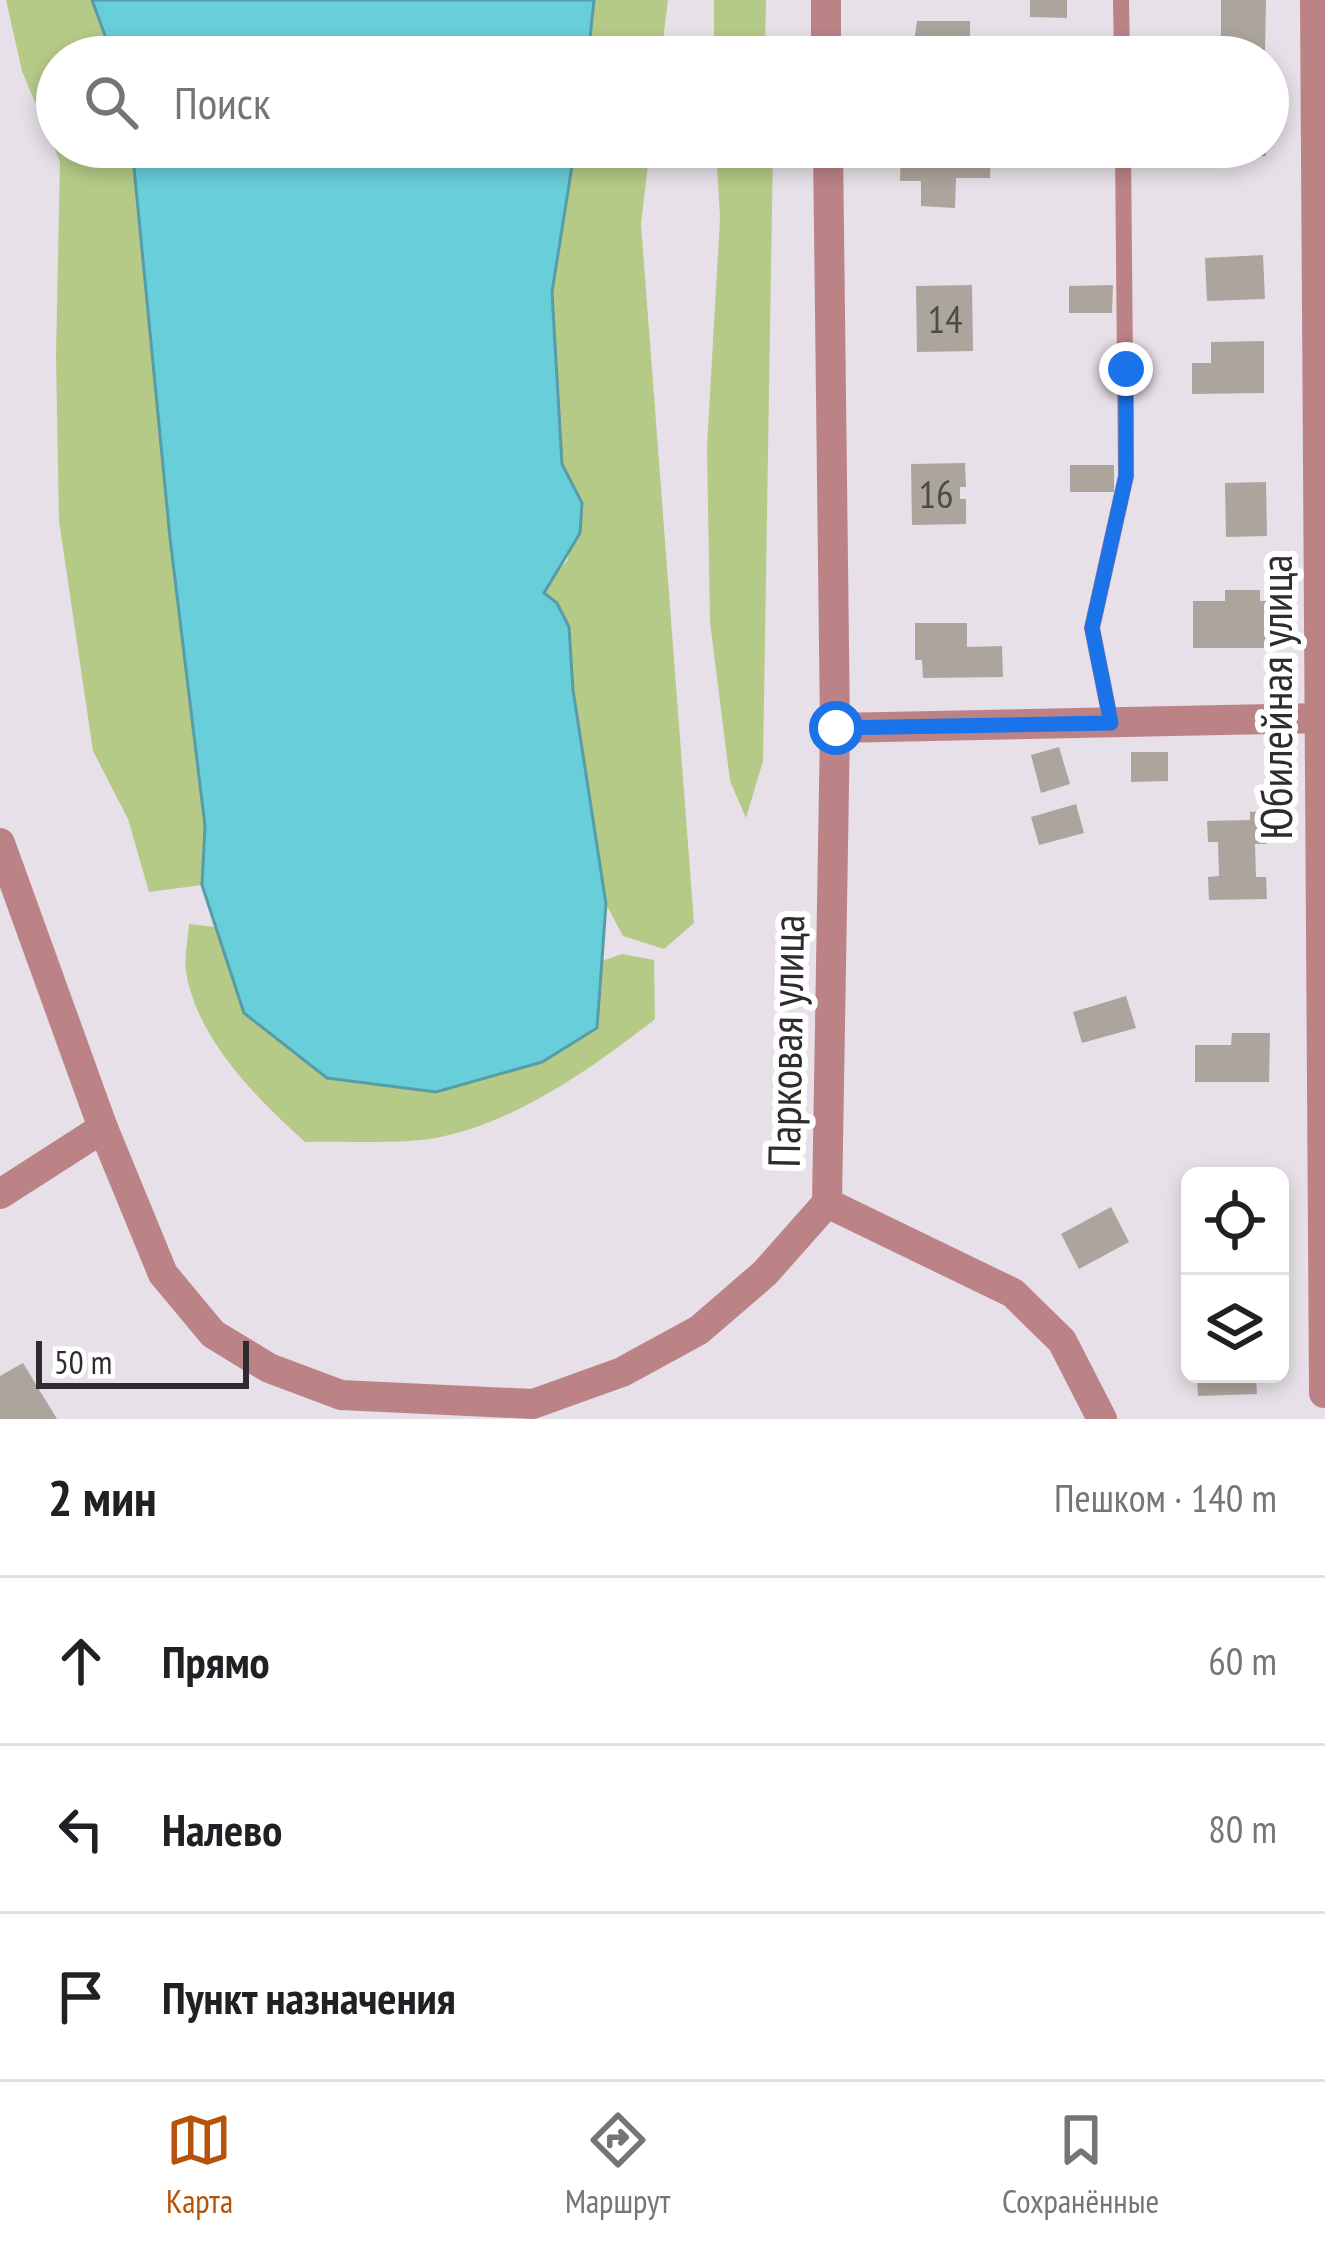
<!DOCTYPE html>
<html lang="ru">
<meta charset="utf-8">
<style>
:root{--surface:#fff;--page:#f2f2f2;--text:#202124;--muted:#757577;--line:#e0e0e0;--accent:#b45309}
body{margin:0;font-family:"PT Sans Narrow",sans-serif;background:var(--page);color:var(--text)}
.controls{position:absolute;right:36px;bottom:36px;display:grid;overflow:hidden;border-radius:18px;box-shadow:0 6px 18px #0003}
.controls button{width:108px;height:108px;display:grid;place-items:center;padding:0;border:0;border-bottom:3px solid var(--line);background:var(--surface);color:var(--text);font:60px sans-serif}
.scale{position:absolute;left:36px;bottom:30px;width:213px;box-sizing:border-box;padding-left:12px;border:6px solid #2e2c2f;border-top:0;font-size:33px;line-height:42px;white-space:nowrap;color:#2e2c2f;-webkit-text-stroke:9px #fff;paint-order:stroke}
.stop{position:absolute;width:36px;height:36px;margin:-27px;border:9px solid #1a73e8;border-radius:50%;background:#fff}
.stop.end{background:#1a73e8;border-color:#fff;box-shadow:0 3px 12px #0008}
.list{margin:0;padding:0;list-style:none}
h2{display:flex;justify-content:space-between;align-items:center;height:156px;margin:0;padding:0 48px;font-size:51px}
h2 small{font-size:39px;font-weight:400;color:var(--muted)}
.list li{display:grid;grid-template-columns:78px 1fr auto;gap:36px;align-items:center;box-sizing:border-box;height:168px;padding:0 48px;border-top:3px solid var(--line)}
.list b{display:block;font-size:45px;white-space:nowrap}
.list em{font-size:39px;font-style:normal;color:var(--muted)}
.icon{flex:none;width:66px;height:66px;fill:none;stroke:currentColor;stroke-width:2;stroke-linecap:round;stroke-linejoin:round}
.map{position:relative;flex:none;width:1325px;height:1419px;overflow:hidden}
.search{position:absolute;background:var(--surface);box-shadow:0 6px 18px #0003;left:36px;right:36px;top:36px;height:132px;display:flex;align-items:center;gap:30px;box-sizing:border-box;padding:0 42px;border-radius:66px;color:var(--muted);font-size:45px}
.sheet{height:660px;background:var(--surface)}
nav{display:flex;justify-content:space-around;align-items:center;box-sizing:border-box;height:168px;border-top:3px solid var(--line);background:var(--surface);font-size:33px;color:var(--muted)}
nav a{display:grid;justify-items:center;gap:6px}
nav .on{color:var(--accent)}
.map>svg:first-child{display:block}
.green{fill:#b6ca88}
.water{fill:#68ced9;stroke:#579da6;stroke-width:3}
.building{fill:#aca59d}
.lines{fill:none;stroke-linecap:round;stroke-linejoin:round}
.lane{stroke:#bc8387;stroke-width:16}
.street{stroke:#bc8387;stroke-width:30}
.route{stroke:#1a73e8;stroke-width:15}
.labels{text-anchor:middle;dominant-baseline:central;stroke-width:12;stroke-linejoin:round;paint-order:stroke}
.number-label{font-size:39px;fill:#4e4a4a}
.street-label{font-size:45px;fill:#2e2c2f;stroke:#fff}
</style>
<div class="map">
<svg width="1325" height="1419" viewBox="0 0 1325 1419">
<rect width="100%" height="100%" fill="#e7e0e8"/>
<g class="green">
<path d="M6,0H92L113,57H57V147H132L170,538L205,826L202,885L149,892L128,819L93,751L59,521L56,356L60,162L22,71Z"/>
<path d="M594,0H668L661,57H588Z"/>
<path d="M714,0H766L765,52L756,57H725L714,42Z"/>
<path d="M575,147H650L641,224L694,923L664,949L623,936L606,904L573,690L572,653L543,594L549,579L567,561L582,503L562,464L552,292Z"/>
<path d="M716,147H773L763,761L746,818L730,781L710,622L707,447L720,218Z"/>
<path d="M189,924L215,927L244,1013L327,1078L435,1092L542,1062L597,1028L602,961L622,954L654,960L655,1019C595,1066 521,1119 445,1136C410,1145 343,1141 305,1142C257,1099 197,1039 186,972C184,958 188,939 189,924Z"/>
</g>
<g class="water">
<path d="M92,0H594L588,57H113Z"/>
<path d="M132,147H575L552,292L562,464L582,503L580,533L544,593L557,603L569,627L573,690L606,904L597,1028L542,1062L436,1092L327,1078L244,1013L202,885L205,826L170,538Z"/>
</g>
<g class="building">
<path d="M1030,0H1067V18L1030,17Z"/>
<path d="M1221,0H1266L1265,52H1221Z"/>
<path d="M917,21H970V57H912Z"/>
<path d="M901,147H991L990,178H956L955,208L921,206V181H900Z"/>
<path d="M1221,147H1265L1266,156L1222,159Z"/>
<path d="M1263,255L1265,299L1207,301L1205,258Z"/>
<path d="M972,285L973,351L917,352L916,286Z"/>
<path d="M1113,285L1112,313H1069V286Z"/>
<path d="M1264,341V393L1192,394V363H1211V342Z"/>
<path d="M965,463L966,487H960V499H966V524L912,525L911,464Z"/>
<rect x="1070" y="465" width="44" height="27"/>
<path d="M1266,482L1267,536L1226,537L1225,483Z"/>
<path d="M1225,590H1260V601H1267V648H1193V601H1225Z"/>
<path d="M915,623H967V647L1002,646L1003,677L923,678L922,660H915Z"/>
<path d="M1059,747L1070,784L1041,793L1031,755Z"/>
<path d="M1131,752H1168V781L1131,782Z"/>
<path d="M1076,804L1084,833L1039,845L1031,817Z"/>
<path d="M1265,811L1266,844H1255L1256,877H1266L1267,899L1209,900L1208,877L1219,876L1218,842H1208L1207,821L1250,820V812Z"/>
<path d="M1126,996L1136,1028L1082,1043L1073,1012Z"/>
<path d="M1232,1033H1270L1269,1082H1195V1045H1231Z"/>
<path d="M1111,1207L1129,1242L1079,1269L1061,1234Z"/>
<path d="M23,1363L57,1419H0V1376Z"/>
<path d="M1197,1374H1256L1257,1394L1198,1396Z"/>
</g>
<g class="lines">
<g class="lane">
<path d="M1121,0L1122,57"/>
<path d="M1111,723L1092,628L1126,476L1123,147"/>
</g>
<g class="street">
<path d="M826,0V57"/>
<path d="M1315,0L1324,1393"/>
<path d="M835,728L1325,718"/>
<path d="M0,843L103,1128L163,1274L213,1334L269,1368L341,1395L533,1404L622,1372L699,1330L765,1273L827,1203L835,728L828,147"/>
<path d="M0,1194L103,1128"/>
<path d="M827,1203L1013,1293L1062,1341L1102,1419"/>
</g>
</g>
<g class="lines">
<path class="route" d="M836,728L1111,723L1092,628L1126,476V369"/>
</g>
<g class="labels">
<g class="number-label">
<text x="945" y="318">14</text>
<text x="936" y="493">16</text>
</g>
<g class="street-label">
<text transform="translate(1275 697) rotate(-90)">Юбилейная улица</text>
<text transform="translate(785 1041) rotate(-89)">Парковая улица</text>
</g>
</g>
</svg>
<div class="controls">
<button><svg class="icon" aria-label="locate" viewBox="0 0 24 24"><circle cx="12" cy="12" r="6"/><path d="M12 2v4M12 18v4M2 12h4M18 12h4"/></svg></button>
<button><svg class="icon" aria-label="layers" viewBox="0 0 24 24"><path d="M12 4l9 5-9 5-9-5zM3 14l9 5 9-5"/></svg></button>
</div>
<div class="scale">50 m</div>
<div class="stop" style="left:836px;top:728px"></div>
<div class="stop end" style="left:1126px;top:369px"></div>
<div class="search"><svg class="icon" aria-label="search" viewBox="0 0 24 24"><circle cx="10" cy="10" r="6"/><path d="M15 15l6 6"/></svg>Поиск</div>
</div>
<section class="sheet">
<h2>2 мин<small>Пешком · 140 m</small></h2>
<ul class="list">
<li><svg class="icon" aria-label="ahead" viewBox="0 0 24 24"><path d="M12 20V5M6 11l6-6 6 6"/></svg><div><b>Прямо</b></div><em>60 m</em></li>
<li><svg class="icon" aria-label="left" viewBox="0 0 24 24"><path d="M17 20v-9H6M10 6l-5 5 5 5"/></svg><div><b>Налево</b></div><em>80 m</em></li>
<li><svg class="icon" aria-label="arrive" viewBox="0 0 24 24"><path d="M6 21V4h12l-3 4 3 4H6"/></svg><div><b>Пункт назначения</b></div></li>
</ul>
</section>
<nav>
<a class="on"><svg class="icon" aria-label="map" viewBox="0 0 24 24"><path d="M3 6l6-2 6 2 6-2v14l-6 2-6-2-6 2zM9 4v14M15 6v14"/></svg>Карта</a>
<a><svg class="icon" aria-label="directions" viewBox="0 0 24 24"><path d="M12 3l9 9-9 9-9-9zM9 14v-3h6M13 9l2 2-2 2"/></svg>Маршрут</a>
<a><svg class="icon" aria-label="saved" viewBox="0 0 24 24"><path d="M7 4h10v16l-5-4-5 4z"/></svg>Сохранённые</a>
</nav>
